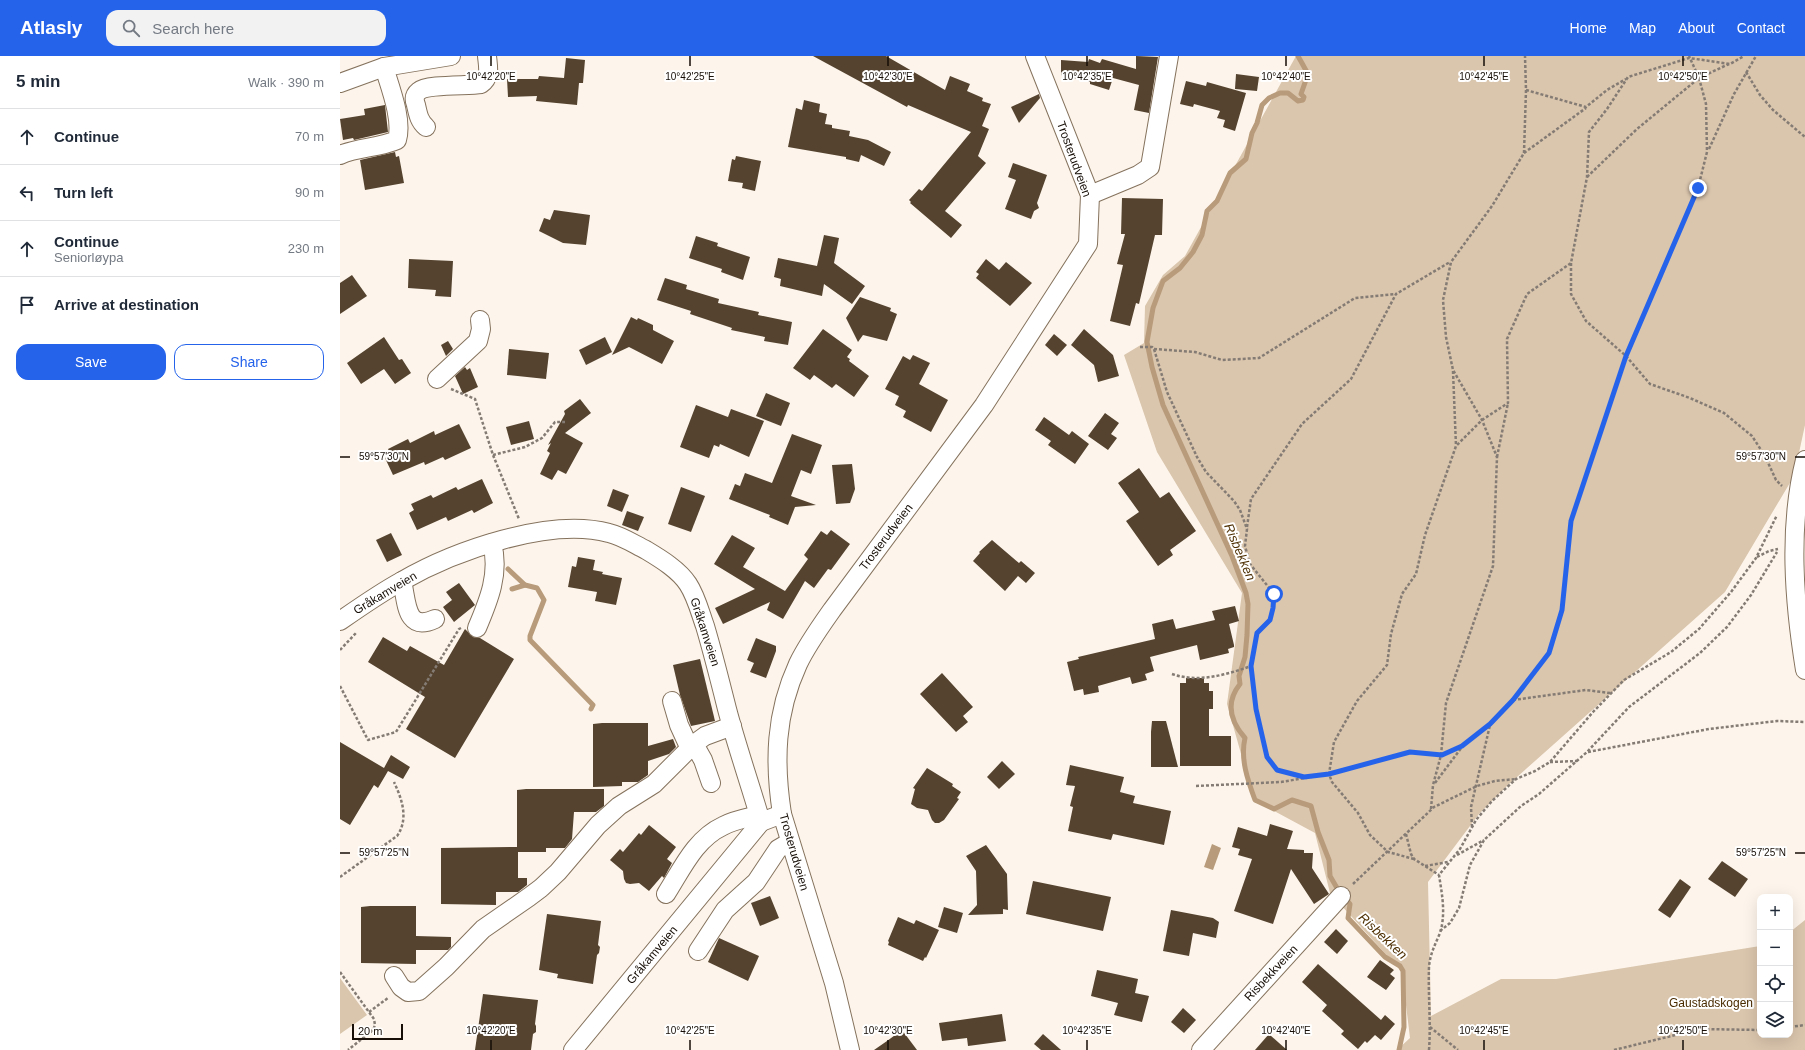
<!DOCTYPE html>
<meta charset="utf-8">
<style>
:root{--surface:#fff;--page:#f2f2f3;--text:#1f2937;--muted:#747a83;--line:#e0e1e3;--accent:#2563eb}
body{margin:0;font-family:Arial,sans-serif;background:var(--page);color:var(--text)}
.controls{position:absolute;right:12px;bottom:12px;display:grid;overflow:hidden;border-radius:8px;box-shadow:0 4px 16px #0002}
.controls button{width:36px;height:36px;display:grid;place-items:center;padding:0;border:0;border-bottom:1px solid var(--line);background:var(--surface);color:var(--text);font:20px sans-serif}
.scale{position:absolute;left:12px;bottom:10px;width:51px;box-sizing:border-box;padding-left:4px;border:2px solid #160e07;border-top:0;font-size:11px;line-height:14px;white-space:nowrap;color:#160e07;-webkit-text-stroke:3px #fff;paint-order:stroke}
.stop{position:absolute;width:12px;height:12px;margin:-9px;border:3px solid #2563eb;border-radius:50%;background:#fff}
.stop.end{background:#2563eb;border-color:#fff;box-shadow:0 1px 4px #0008}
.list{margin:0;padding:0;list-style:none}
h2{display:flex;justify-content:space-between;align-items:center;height:52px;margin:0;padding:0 16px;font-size:17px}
h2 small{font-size:13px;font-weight:400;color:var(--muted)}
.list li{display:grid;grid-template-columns:26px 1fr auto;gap:12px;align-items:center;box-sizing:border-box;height:56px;padding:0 16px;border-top:1px solid var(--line)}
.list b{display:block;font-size:15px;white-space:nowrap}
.list p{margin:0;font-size:13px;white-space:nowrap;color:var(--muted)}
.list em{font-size:13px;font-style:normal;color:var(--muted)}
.actions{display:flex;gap:8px;padding:12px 16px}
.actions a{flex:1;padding:9px 0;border:1px solid var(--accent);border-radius:12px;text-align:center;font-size:14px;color:var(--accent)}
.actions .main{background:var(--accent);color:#fff}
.icon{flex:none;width:22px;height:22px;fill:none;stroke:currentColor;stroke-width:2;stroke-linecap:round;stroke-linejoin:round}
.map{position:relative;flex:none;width:1465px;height:994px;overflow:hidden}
header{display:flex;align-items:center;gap:24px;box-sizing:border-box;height:56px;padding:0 20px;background:var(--accent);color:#fff}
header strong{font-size:19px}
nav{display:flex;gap:22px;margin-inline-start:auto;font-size:14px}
.search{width:280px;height:36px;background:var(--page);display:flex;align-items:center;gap:10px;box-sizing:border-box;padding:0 14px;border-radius:12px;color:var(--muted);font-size:15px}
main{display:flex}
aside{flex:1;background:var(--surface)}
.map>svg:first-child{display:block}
.green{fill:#dac5ad}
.water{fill:#b89b7a}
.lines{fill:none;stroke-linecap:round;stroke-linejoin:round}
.stream{stroke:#b89b7a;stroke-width:5}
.building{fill:#55432f}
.minor-casing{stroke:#85725d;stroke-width:20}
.path{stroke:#847c74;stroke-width:2.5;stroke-dasharray:3 2;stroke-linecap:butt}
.minor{stroke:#fff;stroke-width:18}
.route{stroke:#2563eb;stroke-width:5}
.ticks{fill:none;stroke:#160e07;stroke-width:1.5}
.labels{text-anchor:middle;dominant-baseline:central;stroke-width:4;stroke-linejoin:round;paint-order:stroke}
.street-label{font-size:12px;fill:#160e07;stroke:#fff}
.park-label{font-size:12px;fill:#492b00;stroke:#fff}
.water-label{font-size:13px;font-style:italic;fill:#4f3105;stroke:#fff}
.ticks-label{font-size:10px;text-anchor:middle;fill:#160e07;stroke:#fff;stroke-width:4;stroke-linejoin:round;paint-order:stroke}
</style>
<header>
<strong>Atlasly</strong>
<div class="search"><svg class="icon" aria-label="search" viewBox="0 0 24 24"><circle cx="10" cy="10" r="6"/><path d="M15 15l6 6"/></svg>Search here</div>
<nav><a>Home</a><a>Map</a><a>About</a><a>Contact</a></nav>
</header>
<main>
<aside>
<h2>5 min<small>Walk · 390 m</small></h2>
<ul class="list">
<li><svg class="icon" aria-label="ahead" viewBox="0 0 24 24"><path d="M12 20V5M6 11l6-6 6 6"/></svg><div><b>Continue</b></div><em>70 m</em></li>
<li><svg class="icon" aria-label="left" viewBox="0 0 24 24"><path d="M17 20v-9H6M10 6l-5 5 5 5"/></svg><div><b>Turn left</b></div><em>90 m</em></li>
<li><svg class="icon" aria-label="ahead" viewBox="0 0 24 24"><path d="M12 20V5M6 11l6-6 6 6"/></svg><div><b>Continue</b><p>Seniorløypa</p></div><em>230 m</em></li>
<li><svg class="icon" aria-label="arrive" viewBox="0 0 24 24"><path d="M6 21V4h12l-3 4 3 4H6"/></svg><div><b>Arrive at destination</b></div></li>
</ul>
<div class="actions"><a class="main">Save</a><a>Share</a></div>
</aside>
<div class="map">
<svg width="1465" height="994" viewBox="0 0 1465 994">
<rect width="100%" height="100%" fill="#fdf5eb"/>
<g class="green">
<path d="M956,0H1465V369L1454,420L1385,536L1168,729L1139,758L1088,826L1091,960L1161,923H1216L1420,890V979H1450V876L1465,864V994H1057L1070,982L1062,916L990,837L975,777L914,744L887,648L902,537L817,396L784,299L804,287L805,250L823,219L845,200Z"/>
<path d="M0,922L27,959L0,978Z"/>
</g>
<path class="water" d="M872,788L881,792L873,814L864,811Z"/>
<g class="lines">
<g class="stream">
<path d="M958,0L968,18L961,38L964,41L963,44L958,45L948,37H940L929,42L922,49L917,67L912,77L906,103L890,117L877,145L867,155L862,179L853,196L840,212L823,225L813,252L807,286L812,311L823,349L892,500L906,537L908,548L907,579L905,601L899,620L900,628C885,647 890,665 905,682C900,703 908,725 915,744L934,753L952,744L971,750L978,776L989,804L990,820L997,832L1010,848L1008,862L1045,901L1060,910L1063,915L1064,971L1059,994"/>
<path d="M168,513L185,529L197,532L204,544L190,580V584L253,649L251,653"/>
<path d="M172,533L185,529"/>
</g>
</g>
<g class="building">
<path d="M473,0H546L605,34L610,20L630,28L627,35L643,42L642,45L651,48L642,70L649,73L638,100L646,107L605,155L622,169L611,182L570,147L571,146L569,144L579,133L582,135L631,76L568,49L567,51Z"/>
<path d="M796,0L818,1L809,57L794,54L799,29L773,22L769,34L750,28V26L721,19V4L748,6L749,3L760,7L762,3L796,13Z"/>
<path d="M226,2L245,4L243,27H239L237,49L196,45L197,40L168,41L167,23H198L199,20L224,22Z"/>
<path d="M896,18L919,21L917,35L895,33Z"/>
<path d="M846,25L866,30L867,26L906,37L895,75L883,71L885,64L877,62L880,55L854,48L853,51L840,48Z"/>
<path d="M699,38L700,42L679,67L671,51Z"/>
<path d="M464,44L480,48L479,56L487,58L485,68L492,69V72L510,75L509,80L528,84L551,96L544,110L521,99L519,106L506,103V101L448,91L456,52L462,54Z"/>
<path d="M45,49L48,76L14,84L13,82L3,84L0,63L25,59L24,53Z"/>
<path d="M55,96L56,101L59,100L64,127L25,134L20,104Z"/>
<path d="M396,100L421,105L415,135L402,132L403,127L388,125L392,103L395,104Z"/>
<path d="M673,107L707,119L697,147L699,152L694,155L691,163L665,153L676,124L668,121Z"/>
<path d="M782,142L823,143L822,179H815L799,248L796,247L790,270L770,265L783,209L777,208L785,178H781Z"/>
<path d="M214,154L250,159L246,189L223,187L199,175L204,162L210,164Z"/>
<path d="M484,179L499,182L494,207L525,230L512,248L484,228L482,240L440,230L441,223L434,221L438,202L477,210Z"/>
<path d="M356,180L378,187L377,190L410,201L403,224L381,216L382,213L349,202Z"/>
<path d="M69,203L113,205L111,241L95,240L96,234L68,232Z"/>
<path d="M646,203L659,214L666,206L692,227L670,250L636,222L639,218L636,216Z"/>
<path d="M12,219L27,240L0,258V227Z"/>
<path d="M325,222L347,229L346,233L379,243L378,247L419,256L418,259L452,266L448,289L424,285L425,281L391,274L392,272L350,258L351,255L317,244Z"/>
<path d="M520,241L551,252L550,255L557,258L547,285L523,279L518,286L506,262Z"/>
<path d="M291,261L297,264L298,262L313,269V274L334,285L322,308L289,291L272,299Z"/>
<path d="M483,273L512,294L507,301L510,303L509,305L529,320L514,341L496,328L492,332L474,319L470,324L453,312Z"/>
<path d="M744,273L773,299L779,320L758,326L754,309L731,289Z"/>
<path d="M714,278L727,289L717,300L705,289Z"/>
<path d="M44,281L59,304L62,303L71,317L55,328L44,313L21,328L7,307Z"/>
<path d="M265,281L272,296L246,309L239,294Z"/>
<path d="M108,285L113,293L106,300L101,289Z"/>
<path d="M169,293L209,297L206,323L167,319Z"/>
<path d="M573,299L590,307L579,328L608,344L591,376L563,361L566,355L555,349L559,340L545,333L563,300L570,304Z"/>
<path d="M125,311L127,314L130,312L138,331L123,338L115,320Z"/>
<path d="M426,337L450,347L441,370L416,360Z"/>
<path d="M240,343L251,357L225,377L243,387L226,418L218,414L212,424L200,418L210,397L207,395L211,387L208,389L225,358L224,355Z"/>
<path d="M356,349L388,361L391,353L424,365L409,401L380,388L379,391L374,389L369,402L340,391Z"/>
<path d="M765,357L779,367L771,378L777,382L768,394L748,380Z"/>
<path d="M704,361L729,379L732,375L749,388L735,408L708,389L711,385L695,374Z"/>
<path d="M189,365L194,383L171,389L166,371Z"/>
<path d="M119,368L131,392L105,404L103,401L85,409L84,406L53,419L45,402L51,399L48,393L68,383L70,387L94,375L95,379Z"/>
<path d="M452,378L482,389L471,418L461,414L451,440L476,449L455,451L448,469L429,461L430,459L389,443L395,428L400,430L405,417L432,427Z"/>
<path d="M512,408L515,433L510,447L496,448L492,409Z"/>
<path d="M799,412L820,442L829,436L856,475L830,494L833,499L818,510L786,465L799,456L778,427Z"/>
<path d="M142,423L153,447L134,457L132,454L108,465L106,461L77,474L69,457L74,454L71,448L91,439L93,442L116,431L118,434Z"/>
<path d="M341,431L365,440L351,476L328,468Z"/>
<path d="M273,433L289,439L282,456L267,450Z"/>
<path d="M287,455L304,461L298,475L282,469Z"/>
<path d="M491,474L510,488L491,514L488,513L474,532L465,525L443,563L427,554L430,546L383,568L375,552L415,533L374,508L392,479L415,492L403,511L445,535L468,503L464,499L481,475L487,479Z"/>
<path d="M51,477L62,499L47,506L36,484Z"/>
<path d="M652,484L679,507L681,505L695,517L686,527L678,520L665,535L633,505L640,497L639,496Z"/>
<path d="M238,501L255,504L253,514L263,516L262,518L282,522L276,549L255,545L257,536L228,531L232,510L236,511Z"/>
<path d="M119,527L135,549L114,566L103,551L112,544L106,536Z"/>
<path d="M895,550L899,565L889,568L894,589V591L888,593L889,597L860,604L857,589L810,601L814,615L805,618L807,624L792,628L790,621L758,630L759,636L744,639L743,633L734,635L727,606L739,603L738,601L815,583L812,568L833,563L836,573L875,564L872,555Z"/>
<path d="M125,573L133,581L140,582L174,603L115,702L66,673L85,641L28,606L43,581L67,595L70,590L104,609Z"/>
<path d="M416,582L436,590V595L426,622L410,616L414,607L407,604Z"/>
<path d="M360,603L375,665L351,670L340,639L333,609Z"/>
<path d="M602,617L633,651L623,660L628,666L616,676L580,638Z"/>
<path d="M846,622H864V627H869V635H873V653H869V680H891V710H840V627H846Z"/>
<path d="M812,665H826L838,711H811V676Z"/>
<path d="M262,667H308V690L333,683L336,691L329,698L308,705V719L298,726H282V730L253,731V668Z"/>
<path d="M0,686L44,712L51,699L70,711L63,723L48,715L38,732L34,729L10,769L0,763Z"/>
<path d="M662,705L675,718L659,733L647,721Z"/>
<path d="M730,709L784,721L780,736L795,740L793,747L831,755L824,789L773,778L771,784L728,775L733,751L730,750L735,730L726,729Z"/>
<path d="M587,712L613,728L612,730L621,736L617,742L619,743L604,764L599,767H595L592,764L588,754L577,752L571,748L575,733L573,732Z"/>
<path d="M186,733H264V750L256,756H234L232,783L225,792H206V796H178V822H187V829L178,836H156V849L101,848V792L177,791V734Z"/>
<path d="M930,768L953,775L947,793L964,794V797H973L972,812L989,838L974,848L951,813L933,868L894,855L912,803L898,799L900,793L892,791L898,771L927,780Z"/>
<path d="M309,769L336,791L327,803L332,807L324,822L322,820L309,835L299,827L290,828L286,827L284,823L283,815L270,804L280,793L283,796L299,777L301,779Z"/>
<path d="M646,789L667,818L668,854L663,853V858L628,859L637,849L636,815L626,800Z"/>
<path d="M1382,805L1408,823L1395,841L1368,823Z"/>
<path d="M1340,823L1351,831L1330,862L1318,854Z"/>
<path d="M693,825L771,841L763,875L686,858Z"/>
<path d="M430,840L439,862L420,870L411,847Z"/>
<path d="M30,850H76V880L111,881V891L108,894H76V908L21,907V851Z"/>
<path d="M604,851L623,857L617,877L598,871Z"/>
<path d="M831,854L873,862L879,866L876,882L853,877L849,900L823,895Z"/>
<path d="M207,858L261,865L258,889L260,891L259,897L257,899L253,928L217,922L218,918L199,914Z"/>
<path d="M558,861L574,868L576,864L599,874L586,902L585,901L583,905L548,889L549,886L548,885Z"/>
<path d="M996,873L1008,885L997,898L984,886Z"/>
<path d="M379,882L419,900L408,925L368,906Z"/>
<path d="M1040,904L1054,914L1050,918L1055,922L1046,934L1027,921Z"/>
<path d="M978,908L1041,964L1045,959L1055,968L1041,984L1035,979L1027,987L1025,985L1018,993L1001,978L1004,975L982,955L987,949L962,926Z"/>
<path d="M757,914L798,923L795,937L809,940L802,966L774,959L778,947L751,940Z"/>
<path d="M143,938L198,944L195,968L196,970V976L193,978L191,994H135Z"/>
<path d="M843,952L856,964L844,977L831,966Z"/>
<path d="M662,958L666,985L628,990L627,982L602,985L599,967Z"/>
<path d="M562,974L577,994H534L547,985Z"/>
<path d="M703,978L721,994H701L694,988Z"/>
<path d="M929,978L947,994H915Z"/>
</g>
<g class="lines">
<defs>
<g id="minor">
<path d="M0,27L44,11L111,0"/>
<path d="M86,71C79,65 78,58 76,49C74,44 74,39 79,35C87,28 128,30 141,28C151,21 148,11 147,0"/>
<path d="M0,99C18,91 39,92 57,84C63,64 50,31 44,11"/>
<path d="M750,139L798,119L810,111L829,0"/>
<path d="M97,323L138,285L141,273L140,264"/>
<path d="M1465,404C1448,471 1454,546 1465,614"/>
<path d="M62,525C67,545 65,577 95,563"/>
<path d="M0,565C20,551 40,537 62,525C114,495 209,461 269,477C282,480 294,488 306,494C321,503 339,514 348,528C356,540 360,556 365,570C373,597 380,625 387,653C397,691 410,728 421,766L442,758"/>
<path d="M137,572C149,544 160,517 152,487"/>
<path d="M332,645L339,669L350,693"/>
<path d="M354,688L363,704L371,727"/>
<path d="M326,838C342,813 355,783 383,770C394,764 407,762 419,759"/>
<path d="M358,895L385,854L416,826L438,793L450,786"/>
<path d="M54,920L61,931L68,936L79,935L106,911L143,873L189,841L201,832L218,816L258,769L279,750L314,728L354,688L365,680L392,670"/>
<path d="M233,994L421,766"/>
<path d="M510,994L494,927L442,758C434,706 435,658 458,608C467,589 480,571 492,554L644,349L748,188L750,139L695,0"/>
<path d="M861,994L1001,840"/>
</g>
</defs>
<use href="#minor" class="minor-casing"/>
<g class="path">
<path d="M1406,16L1420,39L1433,54L1465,81"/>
<path d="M1186,34L1246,51L1267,34L1286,23"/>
<path d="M1369,93L1394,38L1416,0"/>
<path d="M1184,97L1246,52"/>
<path d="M1247,121L1297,73L1359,22L1389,8"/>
<path d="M1231,207V238L1246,265L1286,300L1310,328L1350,342L1384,357L1412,380L1425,400L1436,424L1442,430"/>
<path d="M800,291H812L814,293L827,336L857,401L866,416L894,445L900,454L907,473L905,490L910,508L934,538L933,552L930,564L917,577L911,610L916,653L927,701L937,714L964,721"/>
<path d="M814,293L855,296L882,304L919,302L1015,242L1056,238"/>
<path d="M1113,315L1116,390"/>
<path d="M111,333L135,343L153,399L179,463"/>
<path d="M153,399L185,391L202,382L215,366H225"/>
<path d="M1157,401L1168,347"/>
<path d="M907,471L911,443L962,368L1011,323L1056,238L1110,206"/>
<path d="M1417,501L1429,495L1438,493"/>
<path d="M0,594L16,577"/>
<path d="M832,618C858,627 886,619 911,610"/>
<path d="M0,630L28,684L56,676L119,573L121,572"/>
<path d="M1173,644L1246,634L1270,637"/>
<path d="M1248,696L1369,673L1437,665L1465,666"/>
<path d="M1210,706L1237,705"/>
<path d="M1095,727L1122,691"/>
<path d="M856,730L941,726L989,718L1070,696L1101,699L1122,690L1150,669L1173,644L1209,597L1222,554L1231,465L1286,300L1358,132L1367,96L1366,48L1359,22L1349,0"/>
<path d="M1091,753L1093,729L1101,699L1106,647L1153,510L1157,401L1142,364L1113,314L1106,281L1103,244L1111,206L1152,150L1184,97L1186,34L1185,0"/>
<path d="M1132,771L1131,751L1150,669"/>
<path d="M1066,778L1071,798L1074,803L1099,819"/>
<path d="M1117,799L1144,784"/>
<path d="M1074,803L1048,796L1030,779L1018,757L992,726L989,718L994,686L1017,645L1047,609L1051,578L1062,538L1076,518L1085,479L1116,390L1142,364L1168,347L1167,283L1187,238L1231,207L1247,121L1249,76L1267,53L1288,21L1349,2L1390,8L1404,0"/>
<path d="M1085,810L1108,806"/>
<path d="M0,821L57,780C69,763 62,743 54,726"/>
<path d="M1013,828L1094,751L1137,730L1155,725L1176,723"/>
<path d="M1100,875L1110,867L1119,852L1130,809L1144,784L1181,750L1199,738L1247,696L1289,651L1360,597L1387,571L1411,539L1437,496"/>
<path d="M0,916L34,963L35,969L33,974L8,994"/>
<path d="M29,956L48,942"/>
<path d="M1090,971L1118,994"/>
<path d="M1450,971L1465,969"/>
<path d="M1089,994C1091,966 1088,939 1089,911C1090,898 1095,889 1100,877C1106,858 1102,838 1099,819L1120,793L1136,764L1152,745L1176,723L1195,715L1210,706L1253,656L1284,624L1331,596L1359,573L1391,536L1416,502L1437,459"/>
<path d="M1274,994L1360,973L1420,974"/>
</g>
<use href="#minor" class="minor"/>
</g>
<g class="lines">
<path class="route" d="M934,538L933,552L930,564L917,577L911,610L916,653L927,701L937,714L964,721L989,718L1070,696L1102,699L1122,690L1150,668L1173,644L1209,597L1222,554L1231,465L1286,300L1358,132"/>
</g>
<path class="ticks" d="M151,0V10M350,0V10M548,0V10M747,0V10M946,0V10M1144,0V10M1343,0V10M0,401H10M1455,401H1465M0,797H10M1455,797H1465M151,984V994M350,984V994M548,984V994M747,984V994M946,984V994M1144,984V994M1343,984V994"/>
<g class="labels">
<g class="street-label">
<text transform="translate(734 103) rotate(70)">Trosterudveien</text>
<text transform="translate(546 481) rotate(-53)">Trosterudveien</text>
<text transform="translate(45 537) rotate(-31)">Gråkamveien</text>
<text transform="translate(365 576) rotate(72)">Gråkamveien</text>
<text transform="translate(454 796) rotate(74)">Trosterudveien</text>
<text transform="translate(312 899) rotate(-50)">Gråkamveien</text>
<text transform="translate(931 917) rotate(-47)">Risbekkveien</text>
</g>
<g class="park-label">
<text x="1371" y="947">Gaustadskogen</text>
</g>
<g class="water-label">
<text transform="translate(900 496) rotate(67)">Risbekken</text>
<text transform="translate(1043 880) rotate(43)">Risbekken</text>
</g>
</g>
<g class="ticks-label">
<text x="151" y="24">10°42'20"E</text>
<text x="350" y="24">10°42'25"E</text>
<text x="548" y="24">10°42'30"E</text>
<text x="747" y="24">10°42'35"E</text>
<text x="946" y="24">10°42'40"E</text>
<text x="1144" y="24">10°42'45"E</text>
<text x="1343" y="24">10°42'50"E</text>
<text x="44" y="404">59°57'30"N</text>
<text x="1421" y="404">59°57'30"N</text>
<text x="44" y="800">59°57'25"N</text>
<text x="1421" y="800">59°57'25"N</text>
<text x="151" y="978">10°42'20"E</text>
<text x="350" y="978">10°42'25"E</text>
<text x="548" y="978">10°42'30"E</text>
<text x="747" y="978">10°42'35"E</text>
<text x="946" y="978">10°42'40"E</text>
<text x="1144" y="978">10°42'45"E</text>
<text x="1343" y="978">10°42'50"E</text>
</g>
</svg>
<div class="controls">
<button>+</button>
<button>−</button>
<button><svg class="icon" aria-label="locate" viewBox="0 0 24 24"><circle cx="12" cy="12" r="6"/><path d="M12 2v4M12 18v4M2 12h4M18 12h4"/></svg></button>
<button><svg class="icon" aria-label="layers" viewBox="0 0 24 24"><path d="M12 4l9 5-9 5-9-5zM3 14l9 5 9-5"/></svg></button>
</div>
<div class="scale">20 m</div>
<div class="stop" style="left:934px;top:538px"></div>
<div class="stop end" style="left:1358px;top:132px"></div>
</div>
</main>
